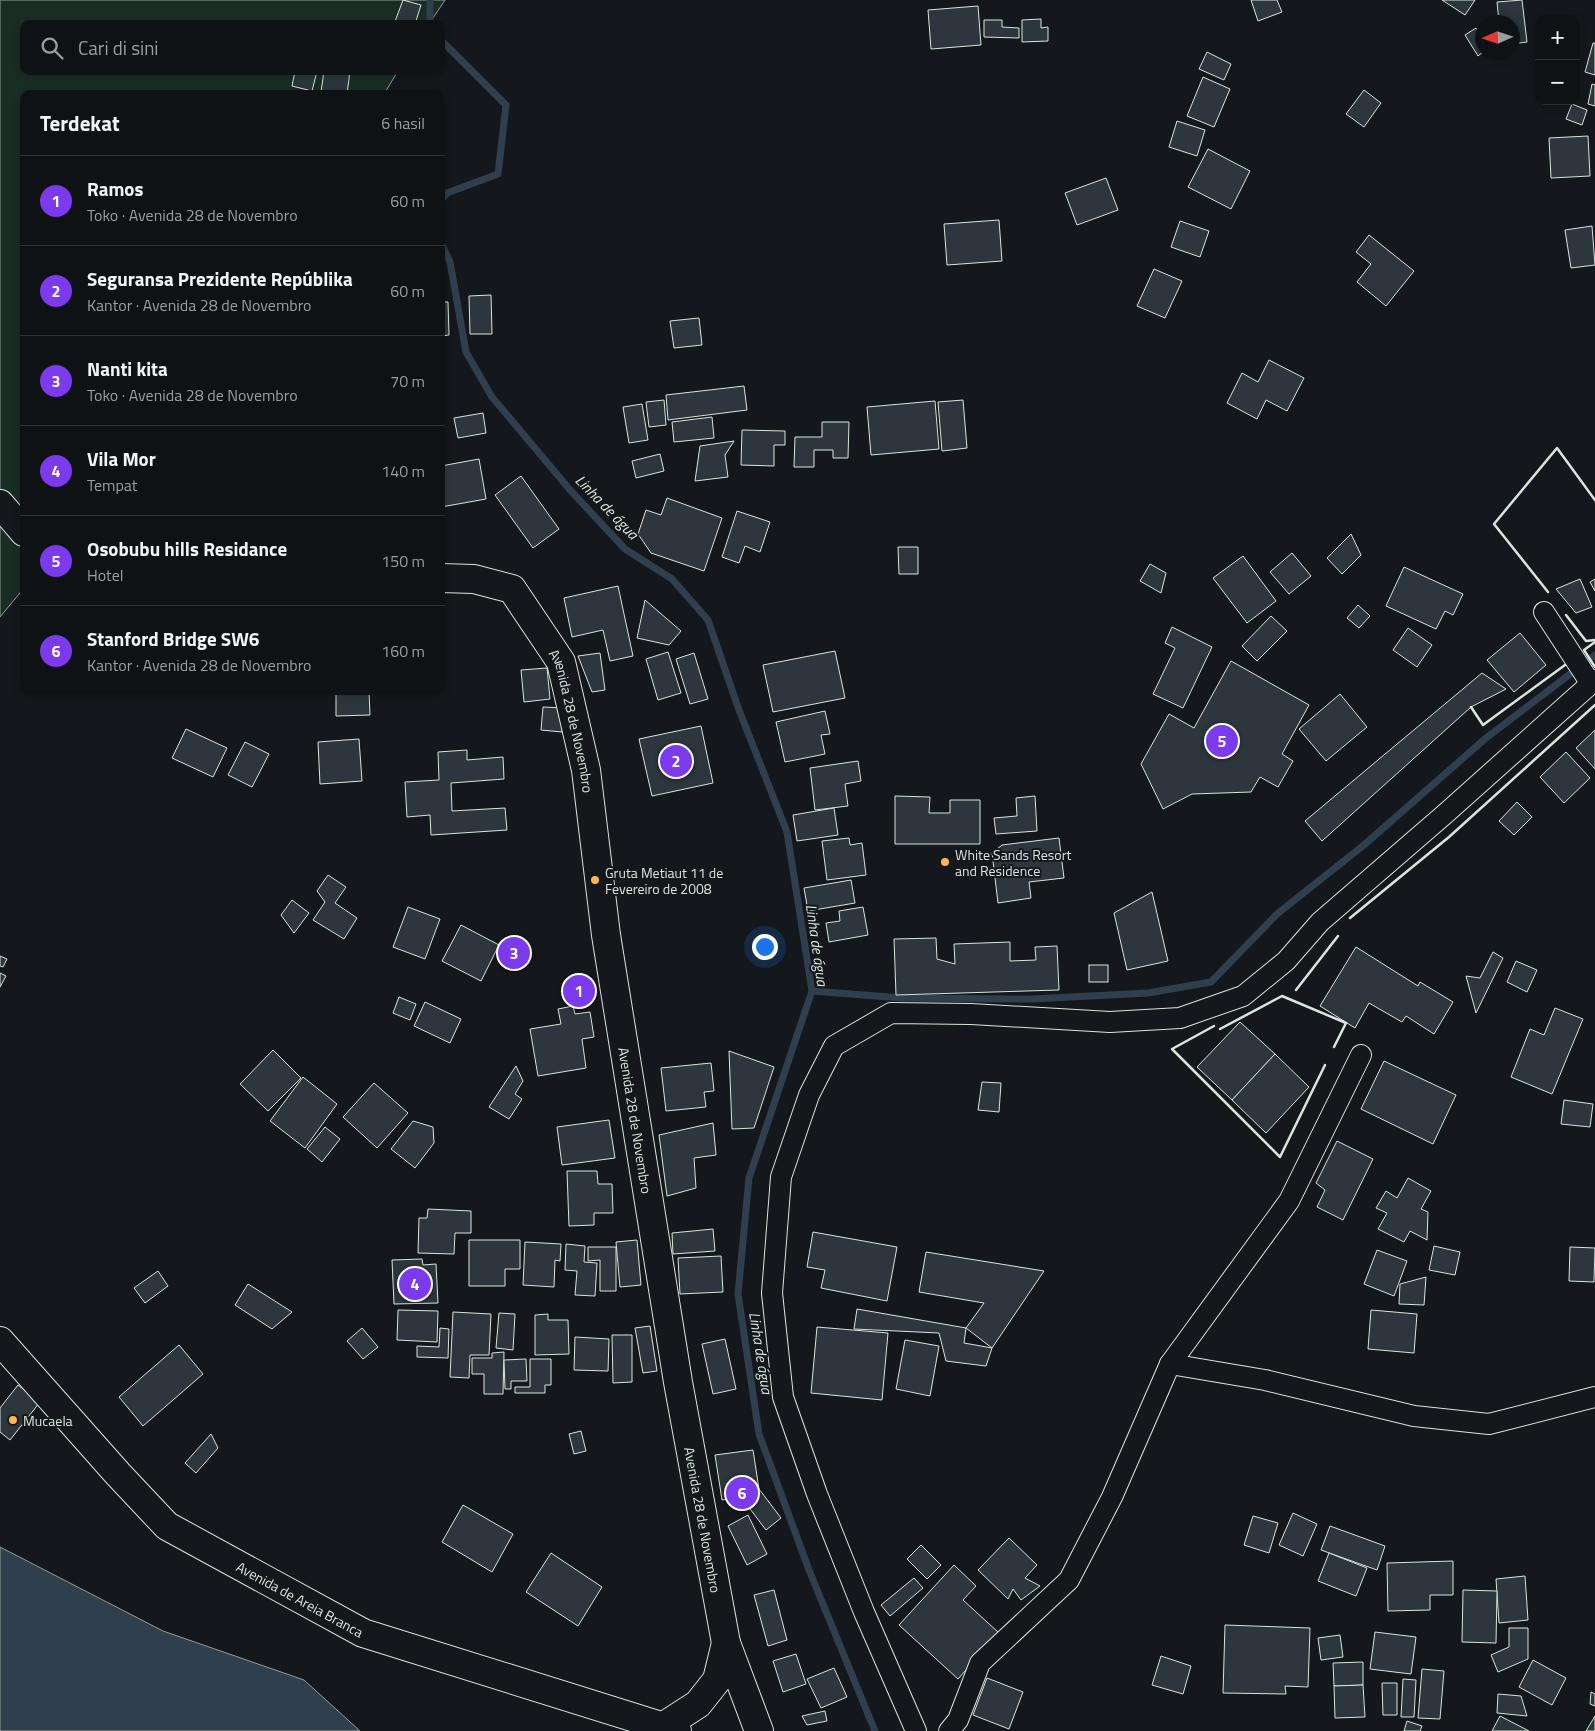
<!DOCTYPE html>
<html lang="id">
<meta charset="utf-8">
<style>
:root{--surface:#0f1215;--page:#1d2022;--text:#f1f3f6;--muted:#9b9ea0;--line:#2f3234;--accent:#7c3aed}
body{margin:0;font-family:"Titillium Web",sans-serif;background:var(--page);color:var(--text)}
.controls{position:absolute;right:15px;top:15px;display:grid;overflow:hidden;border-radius:10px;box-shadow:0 2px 8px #0003}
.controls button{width:45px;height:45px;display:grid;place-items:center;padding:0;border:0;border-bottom:1px solid var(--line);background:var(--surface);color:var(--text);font:25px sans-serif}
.compass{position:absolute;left:1475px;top:15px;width:45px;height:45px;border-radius:50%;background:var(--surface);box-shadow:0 2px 8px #0003;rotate:267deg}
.you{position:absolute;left:764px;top:946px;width:18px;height:18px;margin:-12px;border:4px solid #fff;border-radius:50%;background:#1a73e8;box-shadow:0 0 0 8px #1a73e833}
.badge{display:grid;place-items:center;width:32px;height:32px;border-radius:50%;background:var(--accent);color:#fff;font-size:16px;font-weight:700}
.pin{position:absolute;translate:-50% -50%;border:2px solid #fff;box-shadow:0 1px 5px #0006}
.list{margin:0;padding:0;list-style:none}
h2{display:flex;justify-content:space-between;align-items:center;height:65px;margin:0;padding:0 20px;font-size:21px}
h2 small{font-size:16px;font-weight:400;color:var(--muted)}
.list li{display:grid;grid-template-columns:32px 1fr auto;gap:15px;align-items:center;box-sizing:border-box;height:90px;padding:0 20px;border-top:1px solid var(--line)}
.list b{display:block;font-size:19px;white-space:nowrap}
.list p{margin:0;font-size:16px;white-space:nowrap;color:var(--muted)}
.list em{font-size:16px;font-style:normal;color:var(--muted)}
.icon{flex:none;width:28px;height:28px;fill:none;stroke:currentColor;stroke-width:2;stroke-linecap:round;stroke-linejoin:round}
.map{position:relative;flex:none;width:1595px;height:1731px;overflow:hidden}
.search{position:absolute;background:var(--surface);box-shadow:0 2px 8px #0003;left:20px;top:20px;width:425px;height:55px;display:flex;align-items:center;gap:12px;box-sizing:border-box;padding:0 18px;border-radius:10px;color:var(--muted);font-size:19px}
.panel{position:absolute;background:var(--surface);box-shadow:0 2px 8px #0003;left:20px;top:90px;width:425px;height:605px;border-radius:10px}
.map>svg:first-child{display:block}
.green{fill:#1a2d24;stroke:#939e99}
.water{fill:#2f3f4d;stroke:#939e99}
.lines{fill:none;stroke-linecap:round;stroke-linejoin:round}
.stream{stroke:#2f3f4d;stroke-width:7}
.building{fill:#2c363c;stroke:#d8e6dc}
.street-casing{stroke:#d8e6dc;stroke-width:22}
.secondary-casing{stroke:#d8e6dc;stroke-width:30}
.street{stroke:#14181c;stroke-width:20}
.secondary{stroke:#14181c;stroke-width:28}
.wall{stroke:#d8e6dc;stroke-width:2.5}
.poi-dot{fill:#ffb74d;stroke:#14181c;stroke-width:2}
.labels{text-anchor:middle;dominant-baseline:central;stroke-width:4;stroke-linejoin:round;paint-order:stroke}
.street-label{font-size:14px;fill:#d8e6dc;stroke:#14181c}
.poi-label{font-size:14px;fill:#d8e6dc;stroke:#14181c;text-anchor:start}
.water-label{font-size:15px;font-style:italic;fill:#d8e6dc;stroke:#14181c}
</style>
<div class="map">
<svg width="1595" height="1731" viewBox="0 0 1595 1731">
<rect width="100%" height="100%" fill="#14181c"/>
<path class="green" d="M0,0H445L429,24H24V71H398L384,94H24V588L0,617Z"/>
<path class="water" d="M0,1547L163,1631L304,1680L360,1731H0Z"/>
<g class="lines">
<g class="stream">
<path d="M430,0V24"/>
<path d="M441,40L506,105L498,174L447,193L441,200"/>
<path d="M441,243L450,262L466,352L492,397L571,491L625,549L672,579L708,620L739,710L787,832L812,991L749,1178L738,1294L759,1434L809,1570L875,1731"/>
<path d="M812,991L902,998L1032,999L1148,993L1211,982L1277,914L1364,845L1486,738L1595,655"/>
</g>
</g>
<g class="building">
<path d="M403,0L421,5L415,24H394Z"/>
<path d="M1251,0H1277L1282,12L1258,21Z"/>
<path d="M1442,0H1475L1465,15Z"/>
<path d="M1522,0L1527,42L1512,44V22H1499L1497,2Z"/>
<path d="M978,6L981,45L931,49L928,10Z"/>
<path d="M1041,19V28L1048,27V41L1022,42V20Z"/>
<path d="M984,20H1002V27L1019,28V38L984,37Z"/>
<path d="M1476,28L1482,39L1483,52L1478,56L1465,35Z"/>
<path d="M1593,43H1595V75L1585,72Z"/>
<path d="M1207,52L1231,64L1224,80L1199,69Z"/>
<path d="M295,71H317L312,91L292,86Z"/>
<path d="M324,71H350L347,94L321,92Z"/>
<path d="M1203,77L1230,89L1214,127L1187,116Z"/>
<path d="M1592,84L1595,85V106L1588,104Z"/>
<path d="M1364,90L1381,103L1364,127L1346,114Z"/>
<path d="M1572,104L1587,110L1582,125L1566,119Z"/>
<path d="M1177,121L1205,130L1197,156L1169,147Z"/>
<path d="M1588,136L1590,176L1551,178L1549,138Z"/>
<path d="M1208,149L1250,171L1231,209L1188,187Z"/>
<path d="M1106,178L1118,210L1077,225L1065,193Z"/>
<path d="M999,220L1002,261L947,265L944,224Z"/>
<path d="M1180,221L1209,231L1200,257L1171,247Z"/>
<path d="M1592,226L1595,265L1571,268L1565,230Z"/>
<path d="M1369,235L1414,271L1386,306L1357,282L1371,264L1356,252Z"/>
<path d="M1154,269L1182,281L1165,318L1137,306Z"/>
<path d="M491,295L492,334H470L469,296Z"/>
<path d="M441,302H448L449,335L441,336Z"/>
<path d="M699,318L702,345L674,348L670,321Z"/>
<path d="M1269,360L1304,378L1287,411L1266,400L1257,419L1227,403L1242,373L1258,382Z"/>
<path d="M744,386L747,410L668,420L666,395Z"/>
<path d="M664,400L666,425L649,427L646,402Z"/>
<path d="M963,400L967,448L942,451L938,402Z"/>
<path d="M935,401L939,449L871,455L867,407Z"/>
<path d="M642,404L648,440L629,443L623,407Z"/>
<path d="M483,413L486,433L458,438L454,418Z"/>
<path d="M712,417L714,438L674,442L672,422Z"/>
<path d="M822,422H849L848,458H833V450H814V467H794L795,437H822Z"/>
<path d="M742,430L785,431V445H774V466L741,465Z"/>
<path d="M734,441L725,455L728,477L695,481L700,446Z"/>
<path d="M660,454L664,471L636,478L632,461Z"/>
<path d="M479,459L486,499L441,507V466Z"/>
<path d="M521,476L559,529L533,548L495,495Z"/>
<path d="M667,498L722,518L704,571L651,553L638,534L646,510L661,515Z"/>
<path d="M737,511L770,522L760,552L745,546L739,563L722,557Z"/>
<path d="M1351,534L1361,555L1342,574L1327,558Z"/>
<path d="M898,547H918V574H899Z"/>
<path d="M1292,553L1311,576L1289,594L1270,572Z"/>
<path d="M1243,556L1276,601L1247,623L1213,578Z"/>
<path d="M1150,564L1166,573L1161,593L1140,581Z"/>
<path d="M1404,567L1463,594L1453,615L1445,611L1436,629L1386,606Z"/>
<path d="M1580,579L1592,607L1576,613L1556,589Z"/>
<path d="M1595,579V591L1590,582Z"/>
<path d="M618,586L633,656L610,661L603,630L572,637L564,598Z"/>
<path d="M645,600L681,631L669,645L637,638Z"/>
<path d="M1358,605L1370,616L1359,628L1347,618Z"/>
<path d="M1271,616L1287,631L1257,661L1242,646Z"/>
<path d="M1172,627L1212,647L1183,708L1153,694L1175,648L1165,643Z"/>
<path d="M1408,628L1432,645L1417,667L1393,650Z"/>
<path d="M1520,633L1546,665L1514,692L1487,660Z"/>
<path d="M835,651L845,698L773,712L763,665Z"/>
<path d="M668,652L681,693L658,700L646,659Z"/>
<path d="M600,653L605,690L592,692L578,656Z"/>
<path d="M694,653L708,699L690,704L676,659Z"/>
<path d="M1231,661L1309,705L1282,754L1293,761L1278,787L1260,777L1251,792L1192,794L1163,809L1141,764L1169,714L1194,728Z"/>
<path d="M547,668L550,699L524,702L521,670Z"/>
<path d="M1482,673L1506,689L1471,707L1322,841L1305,821Z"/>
<path d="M336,691H369L370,715L336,716Z"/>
<path d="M1340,694L1367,727L1326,761L1299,729Z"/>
<path d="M543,707L564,708L562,732L541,730Z"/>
<path d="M825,711L830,734L821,735L825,754L785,762L776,722Z"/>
<path d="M701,726L713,783L652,796L639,739Z"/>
<path d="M186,729L227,748L213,777L172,758Z"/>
<path d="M1595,730V769L1576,748Z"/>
<path d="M359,739L362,781L320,784L318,742Z"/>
<path d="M245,742L269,754L252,787L228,775Z"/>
<path d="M467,750V760L503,757L504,779L451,783L452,811L505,808L507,830L431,835L430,815L407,817L405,782L439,780L438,752Z"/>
<path d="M1566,752L1590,778L1564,803L1540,777Z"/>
<path d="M858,761L861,781L845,784L848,806L815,810L810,768Z"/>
<path d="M895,796L930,797L929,813H950V800H980V844H895Z"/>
<path d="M1035,796L1037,831L996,834L994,818L1017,816L1016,798Z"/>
<path d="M1517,802L1532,817L1514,835L1499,821Z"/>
<path d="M834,808L838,835L797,841L793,815Z"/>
<path d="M849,838L850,845L862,843L866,875L827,880L822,841Z"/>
<path d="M1059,838L1064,878L1029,882L1031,898L998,903L992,853L1002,845Z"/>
<path d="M328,875L346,887L335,903L357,918L344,939L313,920L325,902L317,891Z"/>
<path d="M851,880L855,903L808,911L804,888Z"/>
<path d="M1152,892L1168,961L1127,970L1114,913Z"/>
<path d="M292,900L309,913L294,933L281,915Z"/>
<path d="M408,907L440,919L425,959L393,947Z"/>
<path d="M863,907L868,935L829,942L826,923L840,921L839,911Z"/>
<path d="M461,925L499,945L481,981L442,961Z"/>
<path d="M936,938L937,959L955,964L954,944L1010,942V961L1036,960L1035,947L1057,946L1059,990L896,995L894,939Z"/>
<path d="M1356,947L1418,986L1420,982L1453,1002L1434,1034L1406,1016L1402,1022L1369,1003L1355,1028L1320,1006Z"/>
<path d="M510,949L519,951L516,958L509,956Z"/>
<path d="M1493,952L1503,958L1476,1013L1466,976L1480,978Z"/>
<path d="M0,956L7,959L3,967L0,966Z"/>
<path d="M1516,961L1537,970L1527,992L1507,982Z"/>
<rect x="1089" y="965" width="19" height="17"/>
<path d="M0,973L6,976L0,987Z"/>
<path d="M574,985H583V996L574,997Z"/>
<path d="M399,997L416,1004L410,1020L393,1013Z"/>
<path d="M425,1002L461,1019L450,1043L414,1026Z"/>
<path d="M573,1006L575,1014L590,1012L594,1037L582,1039L586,1068L538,1076L530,1029L561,1024L558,1009Z"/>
<path d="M1555,1008L1583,1019L1552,1094L1511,1077L1530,1029L1544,1035Z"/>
<path d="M1240,1022L1275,1054L1232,1100L1197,1067Z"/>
<path d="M273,1050L301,1078L268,1111L240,1084Z"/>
<path d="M729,1051L774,1067L754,1128L732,1129Z"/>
<path d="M1275,1054L1309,1087L1266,1133L1232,1100Z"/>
<path d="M1384,1061L1456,1095L1433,1144L1361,1109Z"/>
<path d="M711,1063L714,1091L704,1092L706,1107L666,1111L661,1068Z"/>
<path d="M516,1066L523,1081L515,1094L522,1099L509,1119L489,1107Z"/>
<path d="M303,1077L337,1104L305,1148L270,1121Z"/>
<path d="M982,1082L1001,1083L999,1112L978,1110Z"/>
<path d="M374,1083L408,1113L377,1148L343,1117Z"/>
<path d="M1564,1100L1593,1104L1590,1127L1561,1124Z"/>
<path d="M609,1120L615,1158L562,1165L557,1127Z"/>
<path d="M413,1121L433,1127L434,1143L415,1168L391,1149Z"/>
<path d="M713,1123L716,1155L694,1158L696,1188L667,1196L659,1135Z"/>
<path d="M325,1127L340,1139L322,1162L307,1149Z"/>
<path d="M1337,1141L1373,1159L1343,1220L1317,1207L1325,1190L1316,1183Z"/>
<path d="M567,1171H597L598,1184H612L613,1213H594V1225L569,1226Z"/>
<path d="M1408,1178L1431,1191L1421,1209L1428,1212L1427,1240L1410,1231L1404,1242L1378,1229L1387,1213L1376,1208L1386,1191L1397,1198Z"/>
<path d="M428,1209L471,1211V1233H455L454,1254L418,1253L419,1218H427Z"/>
<path d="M713,1229L715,1251L673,1254L672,1233Z"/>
<path d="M813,1232L897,1247L887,1301L821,1288L825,1270L807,1267Z"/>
<path d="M469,1240H520V1269H505V1286H469Z"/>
<path d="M637,1240L641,1285L620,1287L616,1242Z"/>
<path d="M525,1242L561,1244L560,1261L555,1260L554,1287L523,1285Z"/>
<path d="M566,1244L585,1246L584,1262L597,1263L595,1296L575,1295L577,1271L565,1270Z"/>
<path d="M1434,1246L1460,1252L1455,1275L1429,1270Z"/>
<path d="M588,1247H616V1291H600V1260L588,1261Z"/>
<path d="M1570,1247L1595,1248L1594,1282L1569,1281Z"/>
<path d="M1377,1250L1407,1261L1394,1296L1364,1284Z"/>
<path d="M926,1252L1044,1271L992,1348L966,1328L984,1303L919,1292Z"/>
<path d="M721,1256L723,1292L680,1294L678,1258Z"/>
<path d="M422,1259L423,1265L436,1264L438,1303L394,1304L392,1260Z"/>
<path d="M158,1271L168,1286L145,1303L134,1288Z"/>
<path d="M1426,1277L1424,1305L1399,1304L1400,1284Z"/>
<path d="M248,1284L292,1312L272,1329L235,1305Z"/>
<path d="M857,1309L966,1328L964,1343L992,1348L986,1366L946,1361L939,1333L854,1329Z"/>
<path d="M398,1310L438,1311L437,1342L397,1340Z"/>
<path d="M1371,1310L1417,1314L1414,1353L1368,1349Z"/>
<path d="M453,1312L491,1314L489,1355H470L469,1378L450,1377Z"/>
<path d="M499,1313L515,1314L513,1350L496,1348Z"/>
<path d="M548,1314V1320H568L569,1354L535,1355V1315Z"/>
<path d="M650,1326L657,1371L643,1373L635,1328Z"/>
<path d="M817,1327L888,1333L882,1400L811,1393Z"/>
<path d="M362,1328L378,1347L363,1359L347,1341Z"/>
<path d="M440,1328L449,1329L448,1358L417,1357V1346L439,1347Z"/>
<path d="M612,1335H632V1382L613,1383Z"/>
<path d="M575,1337L609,1339L608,1371L574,1370Z"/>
<path d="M725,1339L736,1389L713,1394L702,1344Z"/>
<path d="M905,1340L939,1346L930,1396L896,1389Z"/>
<path d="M179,1345L203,1374L143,1426L119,1397Z"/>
<path d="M504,1352L503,1394H484V1374H472V1358H492V1353Z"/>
<path d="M526,1359L527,1381H511V1389H505L504,1360Z"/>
<path d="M530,1359H551V1385H545V1393H515V1387H530Z"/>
<path d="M18,1385L40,1402L10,1440L0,1432V1408Z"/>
<path d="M581,1431L586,1451L574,1454L569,1434Z"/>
<path d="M211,1434L218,1448L196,1473L185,1463Z"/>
<path d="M753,1450L759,1489L781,1518L766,1530L741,1497L722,1500L715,1455Z"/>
<path d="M463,1505L513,1534L492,1572L442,1542Z"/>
<path d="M1293,1513L1317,1524L1303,1556L1279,1545Z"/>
<path d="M748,1515L767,1554L747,1565L728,1526Z"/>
<path d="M1253,1516L1278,1523L1269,1553L1244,1545Z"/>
<path d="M1330,1526L1385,1546L1377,1570L1321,1550Z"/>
<path d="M1009,1538L1037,1565L1025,1578L1040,1586L1021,1600L1013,1589L1008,1599L978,1570Z"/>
<path d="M921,1545L941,1565L927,1579L907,1559Z"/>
<path d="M551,1553L602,1587L578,1626L526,1592Z"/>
<path d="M1329,1553L1367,1568L1356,1596L1318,1581Z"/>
<path d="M1453,1561V1595H1430V1610L1388,1611L1387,1563Z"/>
<path d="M954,1565L976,1586L963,1600L999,1633L958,1679L899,1625Z"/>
<path d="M1525,1576L1528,1620L1499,1623L1496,1579Z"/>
<path d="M914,1578L923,1588L890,1616L881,1605Z"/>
<path d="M774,1590L787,1640L768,1646L754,1595Z"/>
<path d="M1463,1590L1497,1591L1496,1643L1462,1642Z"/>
<path d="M1225,1625L1310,1628L1308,1687L1285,1686L1286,1694L1223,1693Z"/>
<path d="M1509,1628H1528V1659L1498,1672L1491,1655L1509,1647Z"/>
<path d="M1375,1632L1416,1637L1411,1674L1370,1669Z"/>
<path d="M1340,1635L1343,1657L1321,1660L1318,1638Z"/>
<path d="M796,1654L806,1684L783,1692L773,1661Z"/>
<path d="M1161,1656L1191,1666L1183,1694L1152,1685Z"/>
<path d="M1533,1660L1566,1678L1552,1705L1519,1687Z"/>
<path d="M1363,1662V1685L1334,1686L1333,1663Z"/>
<path d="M834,1668L847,1697L821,1708L807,1679Z"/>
<path d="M1422,1669L1444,1671L1440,1719L1418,1718Z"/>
<path d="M987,1678L1023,1692L1009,1729L973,1715Z"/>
<path d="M1403,1679L1416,1680L1414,1717H1401Z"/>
<path d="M1382,1683H1397V1715H1383Z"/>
<path d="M1363,1685L1365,1717L1335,1718L1334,1686Z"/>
<path d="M1591,1692L1595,1694V1706L1590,1704Z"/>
<path d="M1498,1694L1521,1696L1527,1716L1497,1713Z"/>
<path d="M825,1711L827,1721L807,1725L802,1716Z"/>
<path d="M1500,1716L1529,1731H1492Z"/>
<path d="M1595,1716V1731H1586Z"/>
<path d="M1407,1721L1422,1726L1420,1731H1404Z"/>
</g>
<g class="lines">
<defs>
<g id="street">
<path d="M1544,612L1591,684"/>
<path d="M1170,1364L1265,1380L1414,1416L1489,1424L1595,1397"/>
<path d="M916,1731L864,1612L817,1494L783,1397L772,1293L781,1177L809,1095L834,1046L891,1013L971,1014L1110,1022L1180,1018L1243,996L1286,961L1320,922L1445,814L1595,680"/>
<path d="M949,1731L958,1720L980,1663L1069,1580L1112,1497L1170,1364L1289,1201L1361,1055"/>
</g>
<g id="secondary">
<path d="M0,504L24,532"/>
<path id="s1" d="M441,578L474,579L512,589L561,662L586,770L606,935L678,1382L726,1643L759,1731"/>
<path id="s2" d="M0,1341L118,1474L167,1526L363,1633L677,1731"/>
<path d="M664,1726L698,1704L717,1680L726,1643"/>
</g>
</defs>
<use href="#street" class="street-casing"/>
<use href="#secondary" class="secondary-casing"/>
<use href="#street" class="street"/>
<use href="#secondary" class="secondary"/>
<g class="wall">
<path d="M1548,592L1494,524L1557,448L1595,500"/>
<path d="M1566,615L1586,641L1595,640"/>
<path d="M1595,642L1584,650L1595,667"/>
<path d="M1471,707L1483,725L1565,665"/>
<path d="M1350,918L1449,837L1595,705"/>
<path d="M1296,990L1338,936"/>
<path d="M1214,1026L1172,1049L1280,1157L1325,1065"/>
<path d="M1220,1029L1282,996L1346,1023L1334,1047"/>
</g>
</g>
<g class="poi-dot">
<circle cx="945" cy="862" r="5"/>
<circle cx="595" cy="880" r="5"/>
<circle cx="13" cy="1420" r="5"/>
</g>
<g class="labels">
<g class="street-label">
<text stroke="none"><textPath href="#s1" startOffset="220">Avenida 28 de Novembro</textPath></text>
<text stroke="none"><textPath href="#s1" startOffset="625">Avenida 28 de Novembro</textPath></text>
<text stroke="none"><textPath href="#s1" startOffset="1030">Avenida 28 de Novembro</textPath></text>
<text stroke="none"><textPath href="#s2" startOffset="401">Avenida de Areia Branca</textPath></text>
</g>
<g class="poi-label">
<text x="955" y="854">White Sands Resort<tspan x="955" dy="16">and Residence</tspan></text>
<text x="605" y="872">Gruta Metiaut 11 de<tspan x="605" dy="16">Fevereiro de 2008</tspan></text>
<text x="23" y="1420">Mucaela</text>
</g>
<g class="water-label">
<text transform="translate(607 507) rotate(46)">Linha de água</text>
<text transform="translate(817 945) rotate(82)">Linha de água</text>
<text transform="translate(761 1353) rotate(81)">Linha de água</text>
</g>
</g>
</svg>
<div class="controls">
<button>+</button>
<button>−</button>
</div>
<svg class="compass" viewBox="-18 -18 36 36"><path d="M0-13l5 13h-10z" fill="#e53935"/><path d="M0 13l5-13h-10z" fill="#9b9ea0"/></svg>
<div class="you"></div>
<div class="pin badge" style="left:579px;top:991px">1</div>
<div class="pin badge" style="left:676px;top:761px">2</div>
<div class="pin badge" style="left:514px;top:953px">3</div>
<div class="pin badge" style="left:415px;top:1284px">4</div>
<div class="pin badge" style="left:1222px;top:741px">5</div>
<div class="pin badge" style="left:742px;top:1493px">6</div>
<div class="search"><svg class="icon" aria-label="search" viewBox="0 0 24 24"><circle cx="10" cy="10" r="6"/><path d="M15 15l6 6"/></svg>Cari di sini</div>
<section class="panel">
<h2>Terdekat<small>6 hasil</small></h2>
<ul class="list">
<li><span class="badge">1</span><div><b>Ramos</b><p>Toko · Avenida 28 de Novembro</p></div><em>60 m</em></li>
<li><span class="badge">2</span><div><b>Seguransa Prezidente Repúblika</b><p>Kantor · Avenida 28 de Novembro</p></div><em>60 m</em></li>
<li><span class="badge">3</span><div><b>Nanti kita</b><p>Toko · Avenida 28 de Novembro</p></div><em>70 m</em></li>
<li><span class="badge">4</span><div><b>Vila Mor</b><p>Tempat</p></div><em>140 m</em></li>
<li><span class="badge">5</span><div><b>Osobubu hills Residance</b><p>Hotel</p></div><em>150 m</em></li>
<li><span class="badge">6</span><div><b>Stanford Bridge SW6</b><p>Kantor · Avenida 28 de Novembro</p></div><em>160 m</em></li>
</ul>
</section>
</div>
